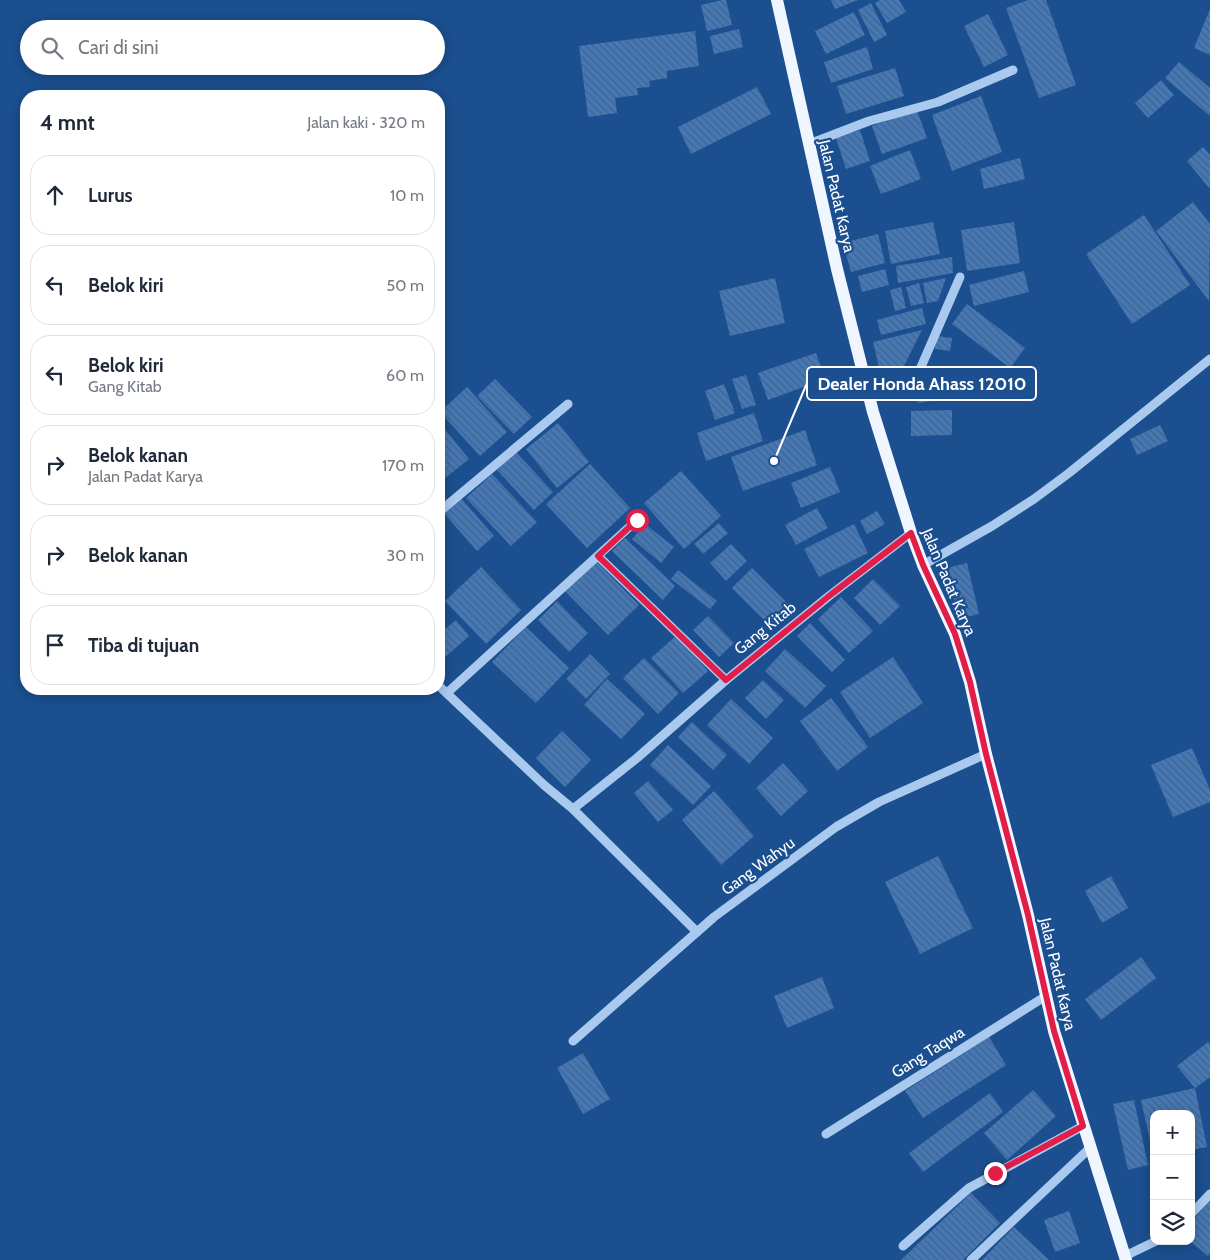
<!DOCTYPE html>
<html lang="id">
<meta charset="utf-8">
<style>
:root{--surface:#fff;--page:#f6f6f7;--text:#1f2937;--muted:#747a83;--line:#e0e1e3}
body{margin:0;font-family:Cabin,sans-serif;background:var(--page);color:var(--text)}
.controls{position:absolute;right:15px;bottom:15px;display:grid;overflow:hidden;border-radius:10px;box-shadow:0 2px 12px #0003}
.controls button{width:45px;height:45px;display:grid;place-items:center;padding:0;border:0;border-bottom:1px solid var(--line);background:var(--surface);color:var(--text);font:25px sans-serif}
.stop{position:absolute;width:15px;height:15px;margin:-11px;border:4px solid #e11d48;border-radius:50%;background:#fff}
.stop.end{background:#e11d48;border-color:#fff;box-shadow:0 1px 5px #0008}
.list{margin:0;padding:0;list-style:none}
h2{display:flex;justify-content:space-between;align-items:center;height:65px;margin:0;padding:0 20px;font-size:21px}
h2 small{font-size:16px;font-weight:400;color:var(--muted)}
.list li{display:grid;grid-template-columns:32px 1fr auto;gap:15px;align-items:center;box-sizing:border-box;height:80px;margin:0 10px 10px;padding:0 10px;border:1px solid var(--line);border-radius:20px}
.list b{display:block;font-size:19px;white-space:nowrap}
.list p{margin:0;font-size:16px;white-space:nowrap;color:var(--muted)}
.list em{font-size:16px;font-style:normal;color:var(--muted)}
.icon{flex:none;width:28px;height:28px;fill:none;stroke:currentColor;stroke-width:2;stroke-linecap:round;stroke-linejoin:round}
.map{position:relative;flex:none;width:1210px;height:1260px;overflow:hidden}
.search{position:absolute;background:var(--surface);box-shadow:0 2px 12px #0003;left:20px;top:20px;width:425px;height:55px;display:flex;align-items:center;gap:12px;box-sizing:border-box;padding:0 18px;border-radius:28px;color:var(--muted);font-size:19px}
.panel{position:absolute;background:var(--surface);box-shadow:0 2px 12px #0003;left:20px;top:90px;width:425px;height:605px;border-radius:20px}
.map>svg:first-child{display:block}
.building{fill:url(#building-back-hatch)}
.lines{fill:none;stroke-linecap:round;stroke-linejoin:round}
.minor{stroke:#a9c9ee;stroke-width:9}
.major{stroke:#f0f6ff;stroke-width:12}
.route{stroke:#e11d48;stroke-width:6}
.labels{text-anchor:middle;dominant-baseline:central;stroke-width:4.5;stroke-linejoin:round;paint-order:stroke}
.street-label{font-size:16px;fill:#fff;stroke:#1b4f8f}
.leader{fill:none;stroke:#fff;stroke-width:2}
.callout-dot{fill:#fff;stroke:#1b4f8f;stroke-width:2}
.callout{fill:#1b4f8f;stroke:#fff;stroke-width:2}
.callout-label{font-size:18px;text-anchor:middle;font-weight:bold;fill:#fff}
</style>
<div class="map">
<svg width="1210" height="1260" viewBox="0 0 1210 1260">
<defs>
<pattern id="building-back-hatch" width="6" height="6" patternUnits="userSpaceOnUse" patternTransform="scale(1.25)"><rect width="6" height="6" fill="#4478b7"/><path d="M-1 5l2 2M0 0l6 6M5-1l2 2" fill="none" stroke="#486282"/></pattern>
</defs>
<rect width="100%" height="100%" fill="#1b4f8f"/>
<g class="building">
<path d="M722,0H726L732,25L707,31L701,5Z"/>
<path d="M831,0H858L835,9Z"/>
<path d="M880,0H899L906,12L887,23L875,3Z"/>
<path d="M1028,0H1046L1076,85L1039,98L1006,8Z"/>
<path d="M871,3L887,35L874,42L858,10Z"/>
<path d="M1210,9V55L1194,48Z"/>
<path d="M854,12L865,35L826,54L815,31Z"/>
<path d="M988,14L1008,55L984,67L964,26Z"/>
<path d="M739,29L743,47L714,54L710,36Z"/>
<path d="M695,31L699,66L667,71V78L649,81L650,87L637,88L638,95L615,98L617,113L588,117L579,46Z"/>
<path d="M867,47L873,69L831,83L824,62Z"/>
<path d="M1179,62L1210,88V116L1165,78Z"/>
<path d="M895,68L904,96L846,114L837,86Z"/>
<path d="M1161,80L1174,95L1148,118L1135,103Z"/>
<path d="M757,87L771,114L691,154L678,127Z"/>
<path d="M981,96L1002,152L952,171L932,115Z"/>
<path d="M917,110L927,138L882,154L872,126Z"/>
<path d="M860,130L870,161L846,169L836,138Z"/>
<path d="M1203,147L1210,155V187L1209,188L1187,161Z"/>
<path d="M910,150L921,179L881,194L870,166Z"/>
<path d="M1020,158L1025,179L984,189L980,169Z"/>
<path d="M1193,202L1210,224L1209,301L1156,231Z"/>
<path d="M1144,215L1190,285L1132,324L1086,254Z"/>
<path d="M933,222L940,254L891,264L885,231Z"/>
<path d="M1014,222L1020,263L967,271L961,230Z"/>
<path d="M878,234L885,263L851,272L843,243Z"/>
<path d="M952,257L953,273L898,283L896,266Z"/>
<path d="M885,269L889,285L862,292L858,276Z"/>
<path d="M1024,271L1029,292L974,306L969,285Z"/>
<path d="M775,278L785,323L730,336L719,291Z"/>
<path d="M946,278L938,301L927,303L923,283Z"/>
<path d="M919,283L924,303L911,306L906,287Z"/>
<path d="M901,287L906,308L895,311L890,290Z"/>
<path d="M967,304L1025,348L1010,368L952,324Z"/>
<path d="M922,308L926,324L881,335L877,320Z"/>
<path d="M922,330L899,376L882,380L873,342Z"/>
<path d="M937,336L952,338L950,351L935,349Z"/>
<path d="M816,353L825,379L768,400L758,373Z"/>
<path d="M746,375L756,405L742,409L732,379Z"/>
<path d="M965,375L968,395L918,403L915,383Z"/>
<path d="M495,379L532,417L514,434L477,396Z"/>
<path d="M724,384L735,413L715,420L705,391Z"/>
<path d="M467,387L507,432L480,456L440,412Z"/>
<path d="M952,410V435L911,436V411Z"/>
<path d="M754,413L763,441L706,461L697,433Z"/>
<path d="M439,422L469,459L439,483Z"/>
<path d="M558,423L589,462L557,488L526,449Z"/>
<path d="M1160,425L1168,441L1137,455L1130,439Z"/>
<path d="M805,430L817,465L743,491L731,457Z"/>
<path d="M516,452L553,492L534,510L497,470Z"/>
<path d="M590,464L630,508L587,548L546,504Z"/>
<path d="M830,467L840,492L801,508L791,483Z"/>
<path d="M681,471L721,516L684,549L644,503Z"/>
<path d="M492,474L537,522L511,546L466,498Z"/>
<path d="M460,497L494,536L477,551L443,512Z"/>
<path d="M817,508L828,528L796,545L785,525Z"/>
<path d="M877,511L885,524L867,534L860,521Z"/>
<path d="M719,523L728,533L703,554L694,544Z"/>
<path d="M645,524L674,547L661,563L632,539Z"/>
<path d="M854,524L868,553L819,577L804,549Z"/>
<path d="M625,538L675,586L663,600L612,551Z"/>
<path d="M731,544L747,561L726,581L710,563Z"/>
<path d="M596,561L639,605L608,635L565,591Z"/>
<path d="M967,563L979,614L959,619L947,568Z"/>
<path d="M481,567L521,610L486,644L445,601Z"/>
<path d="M752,568L790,606L770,626L732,588Z"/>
<path d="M678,570L717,601L710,609L671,579Z"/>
<path d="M873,579L900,606L880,625L854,598Z"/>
<path d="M841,597L873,631L849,653L818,619Z"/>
<path d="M557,601L588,633L569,652L538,620Z"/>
<path d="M708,616L734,643L719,657L693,630Z"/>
<path d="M456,620L469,636L443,659L439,654V634Z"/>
<path d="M810,623L845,660L832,672L797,636Z"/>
<path d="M526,627L569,668L536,703L492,662Z"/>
<path d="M677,635L708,671L683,693L651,658Z"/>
<path d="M785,649L826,686L805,708L765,671Z"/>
<path d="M590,654L610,674L586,699L566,679Z"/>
<path d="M893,657L923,703L870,738L840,692Z"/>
<path d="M644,658L679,693L658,714L623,678Z"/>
<path d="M607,679L645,714L621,739L584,705Z"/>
<path d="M763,680L784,700L766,719L745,698Z"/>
<path d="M831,698L868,747L837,771L800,721Z"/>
<path d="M731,699L773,738L749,764L707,725Z"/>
<path d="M692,722L727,755L713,770L678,737Z"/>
<path d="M562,731L591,760L565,787L536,758Z"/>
<path d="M668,745L711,786L693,805L650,765Z"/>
<path d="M1192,748L1210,790V802L1173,817L1151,765Z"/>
<path d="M783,763L808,791L781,816L756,788Z"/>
<path d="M648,781L673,810L658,822L634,793Z"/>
<path d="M714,791L754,836L721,865L682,820Z"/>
<path d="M938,856L973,928L920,954L885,882Z"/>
<path d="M1111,876L1128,908L1102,923L1085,891Z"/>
<path d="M1141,957L1156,978L1101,1020L1085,999Z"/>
<path d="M822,977L834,1008L787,1028L774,996Z"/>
<path d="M989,1037L1006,1065L923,1118L905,1091Z"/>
<path d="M1208,1042L1210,1044V1077L1195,1088L1177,1066Z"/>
<path d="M583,1053L610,1099L583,1114L557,1068Z"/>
<path d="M1195,1088L1207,1147L1191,1150V1114H1154L1153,1154L1141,1100Z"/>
<path d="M1033,1090L1056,1116L1007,1160L984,1133Z"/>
<path d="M990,1093L1003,1112L923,1172L909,1153Z"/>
<path d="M1134,1100L1148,1165L1128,1170L1113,1104Z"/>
<path d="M971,1193L1000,1223L963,1260H901Z"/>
<path d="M1210,1199V1253L1208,1256L1190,1241H1191V1223Z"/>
<path d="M1069,1211L1080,1243L1055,1252L1044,1220Z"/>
<path d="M1014,1227L1049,1260H982Z"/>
</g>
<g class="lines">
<g class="minor">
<path d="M809,144L869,121L938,102L1013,70"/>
<path d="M869,397C887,391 904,388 918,374L960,277"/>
<path d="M439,512L568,404"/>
<path d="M598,556L726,680"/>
<path d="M923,565L992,526L1034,499L1069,473L1210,359"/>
<path d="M439,686L544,785L573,809L697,932"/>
<path d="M447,693L637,520"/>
<path d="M573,809L637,758L726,680L829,596L911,533"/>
<path d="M573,1041L714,917L836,827L879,802L986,754"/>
<path d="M826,1134L1046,996"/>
<path d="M1191,1214L1210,1194"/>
<path d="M903,1246L969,1188L1083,1126"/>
<path d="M1125,1256L1156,1241"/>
<path d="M971,1260L1090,1148"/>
</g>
<path class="major" d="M777,0L837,269L873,412L911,533L923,565L955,634L970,682L986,754L1028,915L1054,1031L1126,1260"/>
</g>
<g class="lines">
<path class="route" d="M637,520L598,556L726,680L829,596L911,533L923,565L955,634L970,682L986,754L1028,915L1054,1031L1083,1126L995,1173"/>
</g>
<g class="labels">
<g class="street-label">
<text transform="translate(837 196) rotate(77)">Jalan Padat Karya</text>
<text transform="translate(949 582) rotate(67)">Jalan Padat Karya</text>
<text transform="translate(765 628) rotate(-39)">Gang Kitab</text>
<text transform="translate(758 866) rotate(-36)">Gang Wahyu</text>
<text transform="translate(1058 974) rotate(77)">Jalan Padat Karya</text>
<text transform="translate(928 1052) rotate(-32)">Gang Taqwa</text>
</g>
</g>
<path class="leader" d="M774 461L807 383"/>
<circle class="callout-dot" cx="774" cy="461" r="5"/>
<rect class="callout" x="807" y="367" width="229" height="33" rx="5"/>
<g class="callout-label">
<text x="922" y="390">Dealer Honda Ahass 12010</text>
</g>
</svg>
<div class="controls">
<button>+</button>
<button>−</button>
<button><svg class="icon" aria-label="layers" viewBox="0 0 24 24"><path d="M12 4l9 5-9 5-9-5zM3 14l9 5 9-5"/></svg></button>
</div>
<div class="stop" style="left:637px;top:520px"></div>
<div class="stop end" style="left:995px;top:1173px"></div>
<div class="search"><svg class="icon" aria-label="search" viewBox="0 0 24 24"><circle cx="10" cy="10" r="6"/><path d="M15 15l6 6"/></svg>Cari di sini</div>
<section class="panel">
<h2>4 mnt<small>Jalan kaki · 320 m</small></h2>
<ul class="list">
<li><svg class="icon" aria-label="ahead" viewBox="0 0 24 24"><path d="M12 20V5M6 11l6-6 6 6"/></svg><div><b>Lurus</b></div><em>10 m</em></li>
<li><svg class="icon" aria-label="left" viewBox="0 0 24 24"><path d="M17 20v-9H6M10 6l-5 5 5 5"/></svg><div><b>Belok kiri</b></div><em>50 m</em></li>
<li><svg class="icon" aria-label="left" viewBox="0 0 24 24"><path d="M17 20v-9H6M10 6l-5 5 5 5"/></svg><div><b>Belok kiri</b><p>Gang Kitab</p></div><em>60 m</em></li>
<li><svg class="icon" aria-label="right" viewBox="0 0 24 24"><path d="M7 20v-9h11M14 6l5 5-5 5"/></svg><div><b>Belok kanan</b><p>Jalan Padat Karya</p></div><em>170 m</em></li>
<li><svg class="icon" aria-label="right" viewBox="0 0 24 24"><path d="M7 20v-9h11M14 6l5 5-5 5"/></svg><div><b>Belok kanan</b></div><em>30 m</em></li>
<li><svg class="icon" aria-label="arrive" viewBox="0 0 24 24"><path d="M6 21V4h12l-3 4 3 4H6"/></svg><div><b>Tiba di tujuan</b></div></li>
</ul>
</section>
</div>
